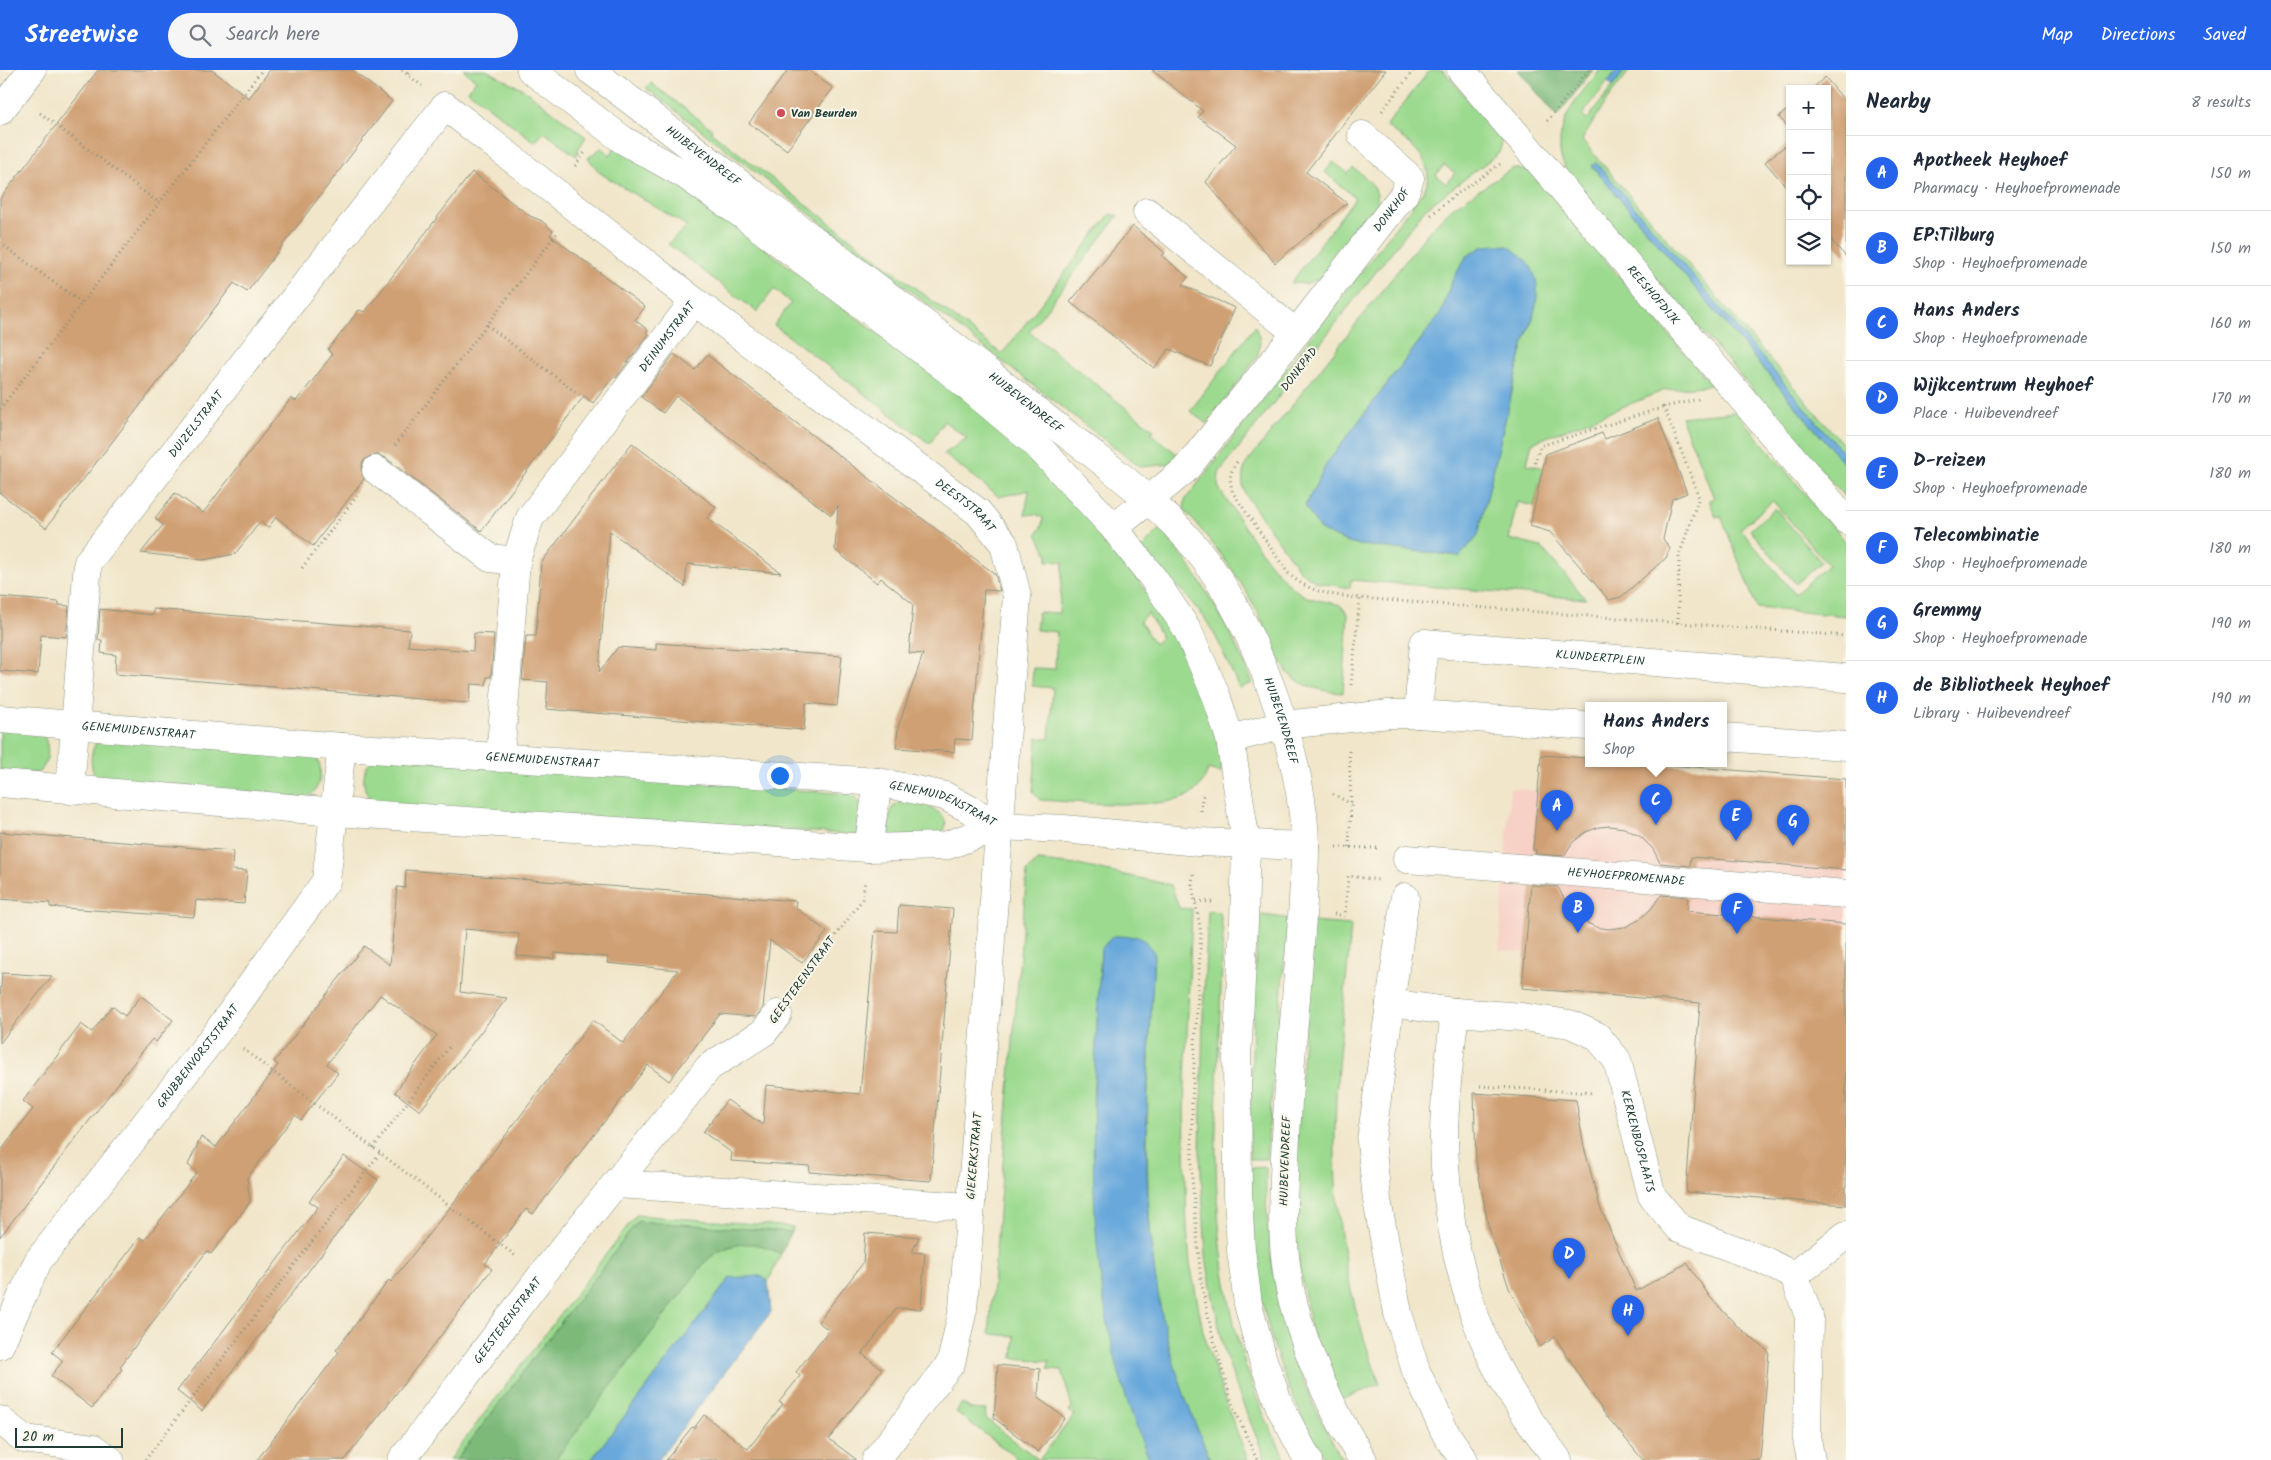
<!DOCTYPE html>
<meta charset="utf-8">
<style>
:root{--surface:#fff;--page:#f6f6f7;--text:#1f2937;--muted:#747a83;--line:#e0e1e3;--accent:#2563eb}
body{margin:0;font-family:Kalam,sans-serif;background:var(--page);color:var(--text)}
.controls{position:absolute;right:15px;top:15px;display:grid;overflow:hidden;border-radius:0px;box-shadow:0 1px 4px #0004}
.controls button{width:45px;height:45px;display:grid;place-items:center;padding:0;border:0;border-bottom:1px solid var(--line);background:var(--surface);color:var(--text);font:25px sans-serif}
.scale{position:absolute;left:15px;bottom:12px;width:108px;box-sizing:border-box;padding-left:5px;border:2px solid #1f3d34;border-top:0;font-size:14px;line-height:18px;white-space:nowrap;color:#1f3d34;-webkit-text-stroke:4px #fbf7ec;paint-order:stroke}
.you{position:absolute;left:779px;top:705px;width:18px;height:18px;margin:-12px;border:4px solid #fff;border-radius:50%;background:#1a73e8;box-shadow:0 0 0 8px #1a73e833}
.badge{display:grid;place-items:center;width:32px;height:32px;border-radius:50%;background:var(--accent);color:#fff;font-size:16px;font-weight:700}
.pin{position:absolute;translate:-50% -41px;filter:drop-shadow(0 1px 2px #0008)}
.pin::after{content:'';position:absolute;top:26px;width:18px;height:15px;background:inherit;clip-path:polygon(0 0,100% 0,50% 100%)}
.popup{position:absolute;left:1585px;top:632px;width:142px;height:65px;box-sizing:border-box;display:grid;place-content:center;border-radius:0px;background:var(--surface);filter:drop-shadow(0 1px 4px #0005);font-size:16px;white-space:nowrap;color:var(--muted)}
.popup b{font-size:19px;color:var(--text)}
.popup::after{content:'';position:absolute;left:50%;top:100%;margin-left:-10px;border:10px solid transparent;border-top-color:var(--surface)}
.list{margin:0;padding:0;list-style:none}
h2{display:flex;justify-content:space-between;align-items:center;height:65px;margin:0;padding:0 20px;font-size:21px}
h2 small{font-size:16px;font-weight:400;color:var(--muted)}
.list li{display:grid;grid-template-columns:32px 1fr auto;gap:15px;align-items:center;box-sizing:border-box;height:75px;padding:0 20px;border-top:1px solid var(--line)}
.list b{display:block;font-size:19px;white-space:nowrap}
.list p{margin:0;font-size:16px;white-space:nowrap;color:var(--muted)}
.list em{font-size:16px;font-style:normal;color:var(--muted)}
.icon{flex:none;width:28px;height:28px;fill:none;stroke:currentColor;stroke-width:2;stroke-linecap:round;stroke-linejoin:round}
.map{position:relative;flex:none;width:1846px;height:1390px;overflow:hidden}
header{display:flex;align-items:center;gap:30px;box-sizing:border-box;height:70px;padding:0 25px;background:var(--accent);color:#fff}
header strong{font-size:24px}
nav{display:flex;gap:28px;margin-inline-start:auto;font-size:18px}
.search{width:350px;height:45px;background:var(--page);display:flex;align-items:center;gap:12px;box-sizing:border-box;padding:0 18px;border-radius:28px;color:var(--muted);font-size:19px}
main{display:flex}
aside{flex:1;background:var(--surface)}
.map>svg:first-child{display:block}
.built{fill:#f7d1c6}
.green{fill:#9cda8f;stroke:#5e8c62;fill-rule:evenodd}
.forest{fill:#7dba7a;stroke:#4e7c57}
.water{fill:#67a8db;stroke:#437288}
.building{fill:#d0a074}
.lines{fill:none;stroke-linecap:round;stroke-linejoin:round}
.minor-casing{stroke:#88927f;stroke-width:29}
.path{stroke:#88927f;stroke-width:3;stroke-dasharray:1 4;stroke-linecap:butt}
.minor{stroke:#fff;stroke-width:28}
.poi-dot{fill:#d1495b;stroke:#fbf7ec;stroke-width:2}
.labels{text-anchor:middle;stroke-width:4;stroke-linejoin:round;paint-order:stroke}
.poi-label{font-size:12px;font-weight:bold;fill:#1f3d34;stroke:#fbf7ec;text-anchor:start}
.street-label{font-size:12px;fill:#1f3d34;stroke:#fbf7ec}
</style>
<header>
<strong>Streetwise</strong>
<div class="search"><svg class="icon" aria-label="search" viewBox="0 0 24 24"><circle cx="10" cy="10" r="6"/><path d="M15 15l6 6"/></svg>Search here</div>
<nav><a>Map</a><a>Directions</a><a>Saved</a></nav>
</header>
<main>
<div class="map">
<svg width="1846" height="1390" viewBox="0 0 1846 1390">
<rect width="100%" height="100%" fill="#fbf7ec"/>
<filter id="ink" filterUnits="userSpaceOnUse"><feTurbulence type="fractalNoise" baseFrequency=".02" numOctaves="2"/><feDisplacementMap in="SourceGraphic" scale="10" xChannelSelector="R" yChannelSelector="G"/><feConvolveMatrix kernelMatrix="1 2 1 2 8 2 1 2 1" color-interpolation-filters="sRGB"/></filter>
<filter id="wash" filterUnits="userSpaceOnUse"><feTurbulence type="fractalNoise" baseFrequency=".0096" numOctaves="4" result="noise"/><feDisplacementMap in="SourceGraphic" scale="20" xChannelSelector="R" yChannelSelector="G"/><feGaussianBlur stdDeviation="1.12" result="paint"/><feColorMatrix in="noise" values="0 0 0 0 0 0 0 0 0 0 0 0 0 0 0 0 0 1.4 0 .05"/><feComposite in="paint" operator="in"/></filter>
<g filter="url(#wash)">
<rect width="100%" height="100%" fill="#f1e6ca"/>
<polygon class="built" points="1510,718 1846,751 1846,915 1499,880"/>
<g class="green">
<polygon points="463,0 486,0 523,19 586,67 577,81 579,82 576,86 544,62 535,72 468,21 476,10"/>
<path d="M1430,0H1443L1501,68L1502,73L1499,83L1425,139L1219,403L1218,416L1221,422C1242,451 1273,508 1303,525C1315,531 1328,531 1340,535L1348,544L1343,623C1327,622 1302,617 1290,605C1277,591 1265,555 1255,537C1236,502 1211,470 1184,440L1185,430L1425,119C1437,88 1407,72 1386,56ZM1444,95L1455,103L1446,114L1436,105Z"/>
<path d="M1600,0H1617L1582,45L1587,50L1625,0H1630L1607,30L1582,70L1846,378V386L1596,93L1592,96L1846,396V426L1843,425L1566,103C1566,96 1560,89 1560,81C1558,47 1580,25 1600,0Z"/>
<polygon points="651,13 712,59 711,62 1002,284 1110,144 1118,146 1029,262 1154,360 1151,364 1181,387 1173,394 1140,397 646,18"/>
<path d="M616,76L683,117L993,350L1087,441L1154,532L1188,592L1212,652L1222,692L1221,703L1208,699C1205,710 1199,720 1188,726C1161,740 1073,732 1040,730L1033,722L1037,668L1049,669L1053,618L1032,616L1033,598L1055,599L1057,562L1036,560L1038,542L1059,543L1063,492L1047,491L1048,485L1037,464L1042,455L1043,448L1036,444L1025,445L1029,420L999,427L944,384L967,368L944,351L930,374L774,255L791,233L774,219L757,242L668,174L687,156L600,103L588,88L601,78L610,85ZM1148,543L1162,568L1154,574L1140,551Z"/>
<path d="M1333,92L1348,103L1353,98C1366,108 1380,116 1377,135L1320,208L1306,214L1291,213L1355,128L1325,102Z"/>
<path d="M1513,98L1529,101L1712,315L1665,320L1532,373L1527,394L1543,398L1534,436L1517,432L1509,469L1541,477L1586,529L1351,510L1350,518L1316,512L1300,501L1249,430C1241,418 1241,408 1246,394L1429,161L1452,138ZM1483,176L1534,245L1523,275L1478,465L1460,486L1352,474L1320,460L1305,436L1327,393L1441,243L1452,211L1466,187Z"/>
<polygon points="1255,256 1260,270 1258,286 1207,354 1190,341"/>
<path d="M1736,342L1846,472V546L1757,538L1721,446L1716,447L1709,430L1714,428L1681,347ZM1773,431L1828,495L1795,524L1740,459Z"/>
<polygon points="1775,438 1821,492 1796,514 1750,460"/>
<path d="M1160,458C1200,505 1229,556 1253,613L1239,618L1216,567L1204,547L1182,521L1169,511L1141,479Z"/>
<path d="M0,657L42,664C51,674 49,695 38,703H0Z"/>
<path d="M100,668L316,687C325,700 320,721 306,728L97,708C88,698 90,677 100,668Z"/>
<path d="M383,687L848,724L857,728L862,737L858,765L374,733C362,725 360,701 371,691C374,689 379,688 383,687Z"/>
<path d="M902,730C915,733 957,741 943,762L890,768L888,758L891,739Z"/>
<path d="M1038,791L1078,795L1171,815L1179,838L1192,839L1184,1039L1187,1158L1190,1193L1203,1261L1224,1328L1248,1390H1211C1187,1338 1167,1284 1158,1227C1140,1113 1149,997 1154,882L1138,868L1114,866L1101,879L1093,1031L1096,1146L1122,1312L1150,1390H1039L1074,1345L1069,1341L1072,1337L1062,1300L1048,1299L1049,1291L1013,1288L1015,1266L989,1264L1027,801Z"/>
<path d="M1208,841L1220,842L1223,862C1218,1049 1192,1217 1286,1390H1266L1240,1327L1224,1280L1212,1223L1206,1187L1200,1084L1203,945Z"/>
<polygon points="1262,845 1286,848 1288,851 1266,1089 1249,1089 1254,915 1259,848"/>
<path d="M1312,852L1351,855C1346,923 1336,991 1335,1059C1333,1147 1348,1232 1380,1314L1338,1331L1311,1261L1291,1149Z"/>
<path d="M1266,1097C1264,1201 1289,1302 1343,1390H1325C1290,1330 1266,1266 1256,1197C1251,1165 1251,1131 1249,1098Z"/>
<polygon points="636,1145 793,1157 791,1162 638,1151 456,1390 449,1390"/>
<path d="M752,1173L762,1175L781,1184L768,1212L760,1206L730,1208L591,1390H555L705,1192C719,1179 733,1174 752,1173Z"/>
<polygon points="962,1333 971,1339 986,1340 985,1348 1039,1390 1019,1390 956,1342"/>
</g>
<g class="forest">
<polygon points="1518,0 1593,0 1557,46"/>
<path d="M638,1151L791,1162L781,1184C755,1169 728,1170 705,1192L555,1390H456Z"/>
</g>
<g class="water">
<polygon points="1617,0 1625,0 1613,16 1608,12"/>
<polygon points="1596,92 1846,386 1846,396 1592,96"/>
<path d="M1483,176C1490,176 1500,174 1507,176C1511,177 1516,182 1520,185C1550,209 1534,245 1523,275L1478,465L1460,486L1352,474L1320,460L1305,436L1327,393L1441,243L1452,211L1466,187Z"/>
<path d="M1113,866L1141,867L1154,882C1149,997 1138,1115 1159,1229C1168,1284 1187,1338 1211,1390H1150C1077,1229 1092,1051 1101,879Z"/>
<polygon points="761,1206 768,1212 771,1242 658,1390 591,1390 730,1208"/>
</g>
<g id="blocks">
<g class="building">
<polygon points="98,0 212,0 249,28 270,0 352,0 392,31 247,222 234,213 46,458 0,423 0,129"/>
<polygon points="788,0 808,0 833,18 787,80 749,53"/>
<polygon points="1152,0 1386,0 1306,102 1347,133 1275,193 1206,112 1236,75 1198,47 1203,41"/>
<polygon points="1825,7 1846,32 1846,187 1827,165 1827,19 1812,19"/>
<polygon points="1790,37 1790,59 1779,47"/>
<polygon points="1790,72 1790,121 1765,92"/>
<polygon points="472,102 530,146 542,151 553,161 550,165 645,237 635,250 648,260 646,262 649,264 616,308 614,306 593,333 584,326 481,461 386,388 378,385 370,386 363,391 361,398 364,409 313,476 276,447 268,458 260,452 235,484 203,490 141,483 163,455 155,448 175,423 203,443 291,328 296,331 313,310 332,285 328,279 335,271 359,240 365,242"/>
<polygon points="1133,156 1165,183 1162,186 1188,207 1182,215 1235,238 1210,296 1169,279 1154,298 1070,232"/>
<polygon points="674,284 695,300 707,285 995,504 1000,521 984,520 972,670 955,669 954,682 896,678 898,658 923,584 909,583 913,534 881,508 877,513 835,480 838,436 831,445 676,326 663,343 641,327"/>
<polygon points="1658,348 1687,423 1672,429 1663,469 1670,478 1666,488 1621,527 1609,530 1550,462 1530,456 1546,384 1602,363 1605,369"/>
<polygon points="632,373 716,437 707,448 781,503 687,494 685,517 610,461 599,602 618,577 656,580 656,573 842,586 837,636 806,633 804,660 546,639 548,612 522,610 526,566 536,566 541,493"/>
<polygon points="0,527 59,532 59,535 69,536 66,567 41,565 38,604 0,601"/>
<polygon points="100,539 153,545 153,539 410,560 408,576 473,581 474,563 494,564 491,607 487,607 486,615 471,614 469,633 115,604 116,585 101,583 102,570 98,570"/>
<polygon points="1541,685 1588,688 1588,694 1655,694 1846,709 1846,800 1691,787 1690,796 1660,793 1653,779 1641,767 1624,758 1610,756 1599,757 1586,762 1572,773 1564,786 1535,784 1536,780 1533,780"/>
<polygon points="0,762 233,781 232,800 247,801 244,834 196,830 194,847 50,837 50,833 0,829"/>
<polygon points="406,800 796,831 795,837 827,862 802,893 770,870 763,938 756,947 720,944 669,1011 648,995 533,1144 526,1139 485,1194 492,1199 345,1390 257,1390 339,1282 336,1280 389,1210 391,1212 477,1103 593,950 623,973 678,900 607,893 608,887 554,883 554,889 517,886 519,864 465,859 460,922 507,928 420,1041 395,1022 437,965 380,925 327,994 338,1003 301,1050 295,1045 247,1108 250,1132 211,1184 207,1181 154,1250 120,1297 122,1299 92,1338 51,1306 63,1291 52,1282 140,1167 145,1170 197,1102 188,1095 201,1067 216,1077 278,995 274,992 364,876 390,895 397,817 405,818"/>
<polygon points="1531,815 1558,817 1570,840 1581,850 1596,857 1608,859 1625,857 1639,850 1651,839 1661,825 1688,827 1687,841 1846,854 1846,1135 1686,1122 1700,933 1522,918"/>
<polygon points="899,835 953,839 931,1111 809,1102 810,1096 731,1091 732,1083 703,1062 727,1030 763,1055 766,1015 860,1024 875,861 897,862"/>
<polygon points="2,903 52,906 0,973 0,928"/>
<polygon points="141,926 173,950 156,972 152,969 0,1167 0,1082 33,1039 23,1031 81,954 92,962 112,936 125,946"/>
<polygon points="1474,1023 1576,1030 1584,1077 1600,1137 1636,1221 1687,1193 1710,1227 1737,1256 1769,1282 1760,1390 1643,1390 1604,1343 1555,1267 1540,1277 1509,1218 1488,1155 1476,1090"/>
<polygon points="344,1086 378,1110 202,1341 177,1321 318,1137 309,1131"/>
<polygon points="865,1163 919,1167 912,1182 925,1183 921,1239 897,1238 862,1284 882,1299 829,1369 857,1390 666,1390 692,1357 694,1358 704,1345 748,1379 783,1334 779,1332 800,1306 796,1302 829,1260 818,1252 863,1193"/>
<polygon points="998,1295 1040,1299 1038,1328 1065,1348 1038,1382 994,1348"/>
</g>
</g>
</g>
<g filter="url(#ink)">
<use href="#blocks" fill-opacity="0" stroke="#88927f" stroke-width="1"/>
<g class="lines">
<defs>
<g id="minor">
<polyline points="531,0 623,70 685,105 744,146 948,300 1036,374 1114,458 1153,508 1187,559 1216,625 1230,669 1246,773 1244,853 1237,989 1238,1125 1241,1180 1248,1234 1262,1287 1280,1337 1308,1390"/>
<path id="s1" d="M590,0C646,41 700,84 756,126C834,185 913,244 990,304C1024,331 1058,358 1093,384C1129,413 1165,441 1195,477C1253,546 1307,692 1305,782C1303,878 1290,973 1286,1068C1283,1122 1279,1179 1293,1232C1307,1286 1333,1343 1363,1390"/>
<path id="s2" d="M1461,0L1846,450"/>
<polyline points="0,41 32,0"/>
<polyline points="1147,142 1296,263"/>
<polyline points="376,400 490,488 516,491"/>
<path id="s3" d="M1114,458L1185,400L1296,263L1404,124L1410,108L1362,65"/>
<path id="s4" d="M1418,644L1424,573L1846,608"/>
<path id="s5" d="M0,649L342,677L878,712L945,726L1000,756"/>
<polyline points="1724,667 1846,676"/>
<polyline points="1230,669 1284,655 1389,644 1418,644 1588,656"/>
<path id="s6" d="M500,688L516,491L530,448L694,231"/>
<polyline points="0,713 336,742 868,778 945,776 1000,756 1064,759 1198,772 1305,776"/>
<path id="s7" d="M70,720L88,492L445,36L694,231L978,442L1004,474L1017,526L963,1239L951,1293L876,1390"/>
<polyline points="868,778 878,712"/>
<path id="s8" d="M1407,789L1846,824"/>
<polyline points="1405,827 1371,1071 1377,1130 1398,1243 1416,1301 1446,1364 1464,1390"/>
<path id="s9" d="M1390,933L1455,942L1522,947L1570,954L1597,966L1617,990L1652,1126L1679,1158L1763,1190L1794,1206L1809,1246L1807,1369L1811,1390"/>
<path d="M1455,942C1450,985 1444,1027 1444,1070C1445,1143 1461,1222 1492,1288C1510,1325 1534,1357 1558,1390"/>
<polyline points="616,1114 970,1137"/>
<polyline points="1794,1206 1846,1165"/>
<path id="s10" d="M0,1275L38,1191L218,961L326,811L342,677"/>
<polyline points="0,1350 24,1369 93,1378 110,1390"/>
<path id="s11" d="M402,1390L542,1205L709,997L764,962L778,944"/>
</g>
</defs>
<use href="#minor" class="minor-casing"/>
<g class="path">
<polyline points="402,0 422,16"/>
<polyline points="408,4 411,0"/>
<polyline points="1382,41 1414,0"/>
<polyline points="40,43 159,133"/>
<polyline points="1547,51 1589,0"/>
<polyline points="575,96 586,81"/>
<polyline points="1431,145 1451,128 1500,94"/>
<polyline points="0,173 82,233"/>
<polyline points="487,255 582,327"/>
<polyline points="0,339 262,0"/>
<polyline points="395,375 557,163"/>
<path d="M1237,392C1229,403 1229,410 1233,423L1288,503C1309,523 1332,525 1360,528L1846,566"/>
<polyline points="1535,393 1540,376 1664,337"/>
<polyline points="302,498 357,426"/>
<polyline points="1678,553 1679,486 1699,427 1664,337 1699,329"/>
<polyline points="1351,615 1360,528"/>
<polyline points="1349,681 1351,734 1349,777"/>
<polyline points="1333,724 1351,734"/>
<polyline points="1201,741 1202,727 1205,723"/>
<polyline points="1336,777 1377,778"/>
<polyline points="1193,804 1192,814 1201,863 1192,1033 1192,1107 1201,1211 1212,1264 1232,1333 1257,1390"/>
<polyline points="1196,831 1213,832"/>
<polyline points="1334,844 1345,846 1348,806 1379,810"/>
<polyline points="797,918 862,830 865,811"/>
<polyline points="243,979 517,1187"/>
<polyline points="1480,1016 1593,1023"/>
<polyline points="373,1078 450,976"/>
<polyline points="145,1390 380,1083"/>
</g>
<use href="#minor" class="minor"/>
</g>
</g>
<circle class="poi-dot" cx="781" cy="43" r="5"/>
<g class="labels">
<g class="poi-label">
<text x="791" y="47">Van Beurden</text>
</g>
<g class="street-label">
<text dy="4" stroke="none"><textPath href="#s1" startOffset="142">HUIBEVENDREEF</textPath></text>
<text dy="4" stroke="none"><textPath href="#s3" startOffset="424">DONKHOF</textPath></text>
<text dy="4" stroke="none"><textPath href="#s2" startOffset="296">REESHOFDIJK</textPath></text>
<text dy="4" stroke="none"><textPath href="#s6" startOffset="470">DEINUMSTRAAT</textPath></text>
<text transform="translate(1299 299) rotate(-52)" y="4">DONKPAD</text>
<text dy="4" stroke="none"><textPath href="#s1" startOffset="548">HUIBEVENDREEF</textPath></text>
<text dy="4" stroke="none"><textPath href="#s7" startOffset="404">DUIZELSTRAAT</textPath></text>
<text dy="4" stroke="none"><textPath href="#s7" startOffset="1464">DEESTSTRAAT</textPath></text>
<text dy="4" stroke="none"><textPath href="#s4" startOffset="248">KLUNDERTPLEIN</textPath></text>
<text dy="4" stroke="none"><textPath href="#s1" startOffset="966">HUIBEVENDREEF</textPath></text>
<text dy="4" stroke="none"><textPath href="#s5" startOffset="139">GENEMUIDENSTRAAT</textPath></text>
<text dy="4" stroke="none"><textPath href="#s5" startOffset="544">GENEMUIDENSTRAAT</textPath></text>
<text dy="4" stroke="none"><textPath href="#s5" startOffset="949">GENEMUIDENSTRAAT</textPath></text>
<text dy="4" stroke="none"><textPath href="#s8" startOffset="220">HEYHOEFPROMENADE</textPath></text>
<text transform="translate(802 910) rotate(-54)" y="4">GEESTERENSTRAAT</text>
<text dy="4" stroke="none"><textPath href="#s10" startOffset="352">GRUBBENVORSTSTRAAT</textPath></text>
<text dy="4" stroke="none"><textPath href="#s9" startOffset="326">KERKENBOSPLAATS</textPath></text>
<text transform="translate(974 1086) rotate(-85)" y="4">GIEKERKSTRAAT</text>
<text transform="translate(1285 1091) rotate(-88)" y="4">HUIBEVENDREEF</text>
<text dy="4" stroke="none"><textPath href="#s11" startOffset="175">GEESTERENSTRAAT</textPath></text>
</g>
</g>
</svg>
<div class="controls">
<button>+</button>
<button>−</button>
<button><svg class="icon" aria-label="locate" viewBox="0 0 24 24"><circle cx="12" cy="12" r="6"/><path d="M12 2v4M12 18v4M2 12h4M18 12h4"/></svg></button>
<button><svg class="icon" aria-label="layers" viewBox="0 0 24 24"><path d="M12 4l9 5-9 5-9-5zM3 14l9 5 9-5"/></svg></button>
</div>
<div class="scale">20 m</div>
<div class="you"></div>
<div class="pin badge" style="left:1557px;top:761px">A</div>
<div class="pin badge" style="left:1578px;top:863px">B</div>
<div class="pin badge" style="left:1656px;top:755px">C</div>
<div class="popup"><b>Hans Anders</b>Shop</div>
<div class="pin badge" style="left:1569px;top:1209px">D</div>
<div class="pin badge" style="left:1736px;top:771px">E</div>
<div class="pin badge" style="left:1737px;top:864px">F</div>
<div class="pin badge" style="left:1793px;top:776px">G</div>
<div class="pin badge" style="left:1628px;top:1266px">H</div>
</div>
<aside>
<h2>Nearby<small>8 results</small></h2>
<ul class="list">
<li><span class="badge">A</span><div><b>Apotheek Heyhoef</b><p>Pharmacy · Heyhoefpromenade</p></div><em>150 m</em></li>
<li><span class="badge">B</span><div><b>EP:Tilburg</b><p>Shop · Heyhoefpromenade</p></div><em>150 m</em></li>
<li><span class="badge">C</span><div><b>Hans Anders</b><p>Shop · Heyhoefpromenade</p></div><em>160 m</em></li>
<li><span class="badge">D</span><div><b>Wijkcentrum Heyhoef</b><p>Place · Huibevendreef</p></div><em>170 m</em></li>
<li><span class="badge">E</span><div><b>D-reizen</b><p>Shop · Heyhoefpromenade</p></div><em>180 m</em></li>
<li><span class="badge">F</span><div><b>Telecombinatie</b><p>Shop · Heyhoefpromenade</p></div><em>180 m</em></li>
<li><span class="badge">G</span><div><b>Gremmy</b><p>Shop · Heyhoefpromenade</p></div><em>190 m</em></li>
<li><span class="badge">H</span><div><b>de Bibliotheek Heyhoef</b><p>Library · Huibevendreef</p></div><em>190 m</em></li>
</ul>
</aside>
</main>
